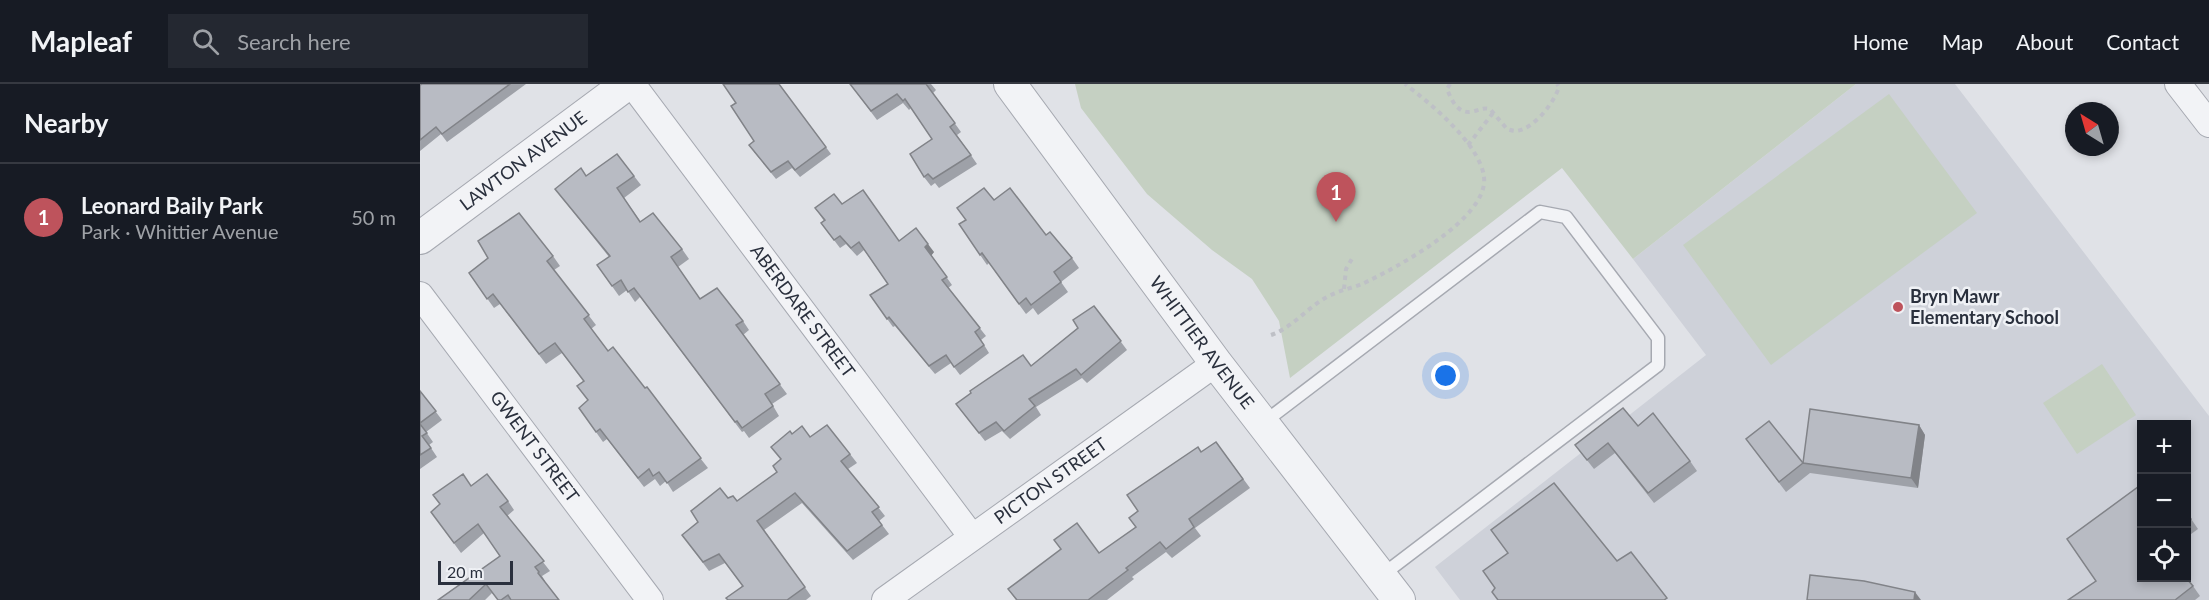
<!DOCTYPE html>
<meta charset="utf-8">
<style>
:root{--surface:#171b24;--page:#242831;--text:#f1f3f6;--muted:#9ea1a6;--line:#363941;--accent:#be535c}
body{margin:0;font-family:Lato,sans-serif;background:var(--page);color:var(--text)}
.controls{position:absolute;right:18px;bottom:18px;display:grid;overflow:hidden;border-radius:0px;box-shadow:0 3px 9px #0003}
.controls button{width:54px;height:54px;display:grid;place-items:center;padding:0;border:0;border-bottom:2px solid var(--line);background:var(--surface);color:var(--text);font:30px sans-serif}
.compass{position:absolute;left:1645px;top:18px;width:54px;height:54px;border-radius:50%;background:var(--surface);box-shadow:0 3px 9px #0003;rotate:323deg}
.scale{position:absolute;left:18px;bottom:15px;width:75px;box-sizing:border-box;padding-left:6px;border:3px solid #2a303d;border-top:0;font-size:16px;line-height:21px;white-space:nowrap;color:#2a303d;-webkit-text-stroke:4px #eff1f5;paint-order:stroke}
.you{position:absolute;left:1026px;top:292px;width:21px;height:21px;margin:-15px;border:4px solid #fff;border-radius:50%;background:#1a73e8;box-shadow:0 0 0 9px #1a73e833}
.badge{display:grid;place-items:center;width:39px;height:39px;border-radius:50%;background:var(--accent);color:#fff;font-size:20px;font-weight:700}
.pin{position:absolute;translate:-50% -50px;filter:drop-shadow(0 2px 3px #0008)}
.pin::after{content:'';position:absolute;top:32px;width:21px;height:18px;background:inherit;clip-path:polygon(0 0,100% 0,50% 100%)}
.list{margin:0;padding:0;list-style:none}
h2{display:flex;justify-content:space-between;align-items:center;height:78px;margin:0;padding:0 24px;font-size:26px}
h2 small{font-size:20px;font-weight:400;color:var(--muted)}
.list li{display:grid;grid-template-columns:39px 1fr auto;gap:18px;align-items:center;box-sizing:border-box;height:108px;padding:0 24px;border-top:2px solid var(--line)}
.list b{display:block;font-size:22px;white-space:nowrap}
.list p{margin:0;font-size:20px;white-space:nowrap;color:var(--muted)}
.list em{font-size:20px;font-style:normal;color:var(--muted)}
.icon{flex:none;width:33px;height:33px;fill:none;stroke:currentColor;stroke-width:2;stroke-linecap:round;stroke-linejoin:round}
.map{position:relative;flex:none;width:1789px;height:516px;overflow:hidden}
header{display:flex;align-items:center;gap:36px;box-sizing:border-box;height:84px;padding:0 30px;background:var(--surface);border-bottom:2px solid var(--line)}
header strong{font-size:28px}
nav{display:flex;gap:33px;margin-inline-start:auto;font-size:21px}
.search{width:420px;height:54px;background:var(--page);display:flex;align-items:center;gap:15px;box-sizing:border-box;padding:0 21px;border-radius:0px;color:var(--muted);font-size:22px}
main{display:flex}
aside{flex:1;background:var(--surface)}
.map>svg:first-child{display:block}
.built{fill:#ced1d9;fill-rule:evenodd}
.green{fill:#c5d0c2}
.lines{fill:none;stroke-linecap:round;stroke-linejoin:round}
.service-casing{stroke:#a6a9b1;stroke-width:15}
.minor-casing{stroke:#a6a9b1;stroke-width:28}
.tertiary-casing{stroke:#a6a9b1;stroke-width:34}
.path{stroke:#bec0c6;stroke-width:4;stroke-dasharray:4.5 4.5;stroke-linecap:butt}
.service{stroke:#f2f3f6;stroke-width:12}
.minor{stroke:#f2f3f6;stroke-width:26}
.tertiary{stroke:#f2f3f6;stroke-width:32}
.wall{fill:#9ea1a8}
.shaded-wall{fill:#818388}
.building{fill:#b8bbc3;stroke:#818388;stroke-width:1.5}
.poi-dot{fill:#be535c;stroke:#eff1f5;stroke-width:2}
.labels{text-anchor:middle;stroke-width:5;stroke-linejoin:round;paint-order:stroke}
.street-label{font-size:18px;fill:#2a303d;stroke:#eff1f5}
.poi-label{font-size:18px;font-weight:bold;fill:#2a303d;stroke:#eff1f5;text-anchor:start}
</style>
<header>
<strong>Mapleaf</strong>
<div class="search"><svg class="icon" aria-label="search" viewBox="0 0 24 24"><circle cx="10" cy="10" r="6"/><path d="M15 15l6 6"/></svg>Search here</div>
<nav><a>Home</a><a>Map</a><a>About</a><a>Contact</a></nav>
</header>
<main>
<aside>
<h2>Nearby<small></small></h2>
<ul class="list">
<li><span class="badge">1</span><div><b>Leonard Baily Park</b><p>Park · Whittier Avenue</p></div><em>50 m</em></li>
</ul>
</aside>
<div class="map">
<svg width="1789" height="516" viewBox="0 0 1789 516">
<rect width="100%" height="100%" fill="#e0e2e7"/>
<path class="built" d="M1436,0H1535L1789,332V516H1040L1015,483L1286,271L1213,175ZM1722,340H1766V494H1722Z"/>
<g class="green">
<polygon points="655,0 1436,0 1213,175 1142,84 870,294 859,237 832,195 792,166 727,110 661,24"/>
<polygon points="1469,10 1557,129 1351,281 1263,161"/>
<polygon points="1682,280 1716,331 1657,370 1623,319"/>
</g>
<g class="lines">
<defs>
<polyline id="service" points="843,339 1120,128 1146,133 1238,254 1238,281 961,492"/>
<g id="minor">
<path id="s1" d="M212,0L552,453"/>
<polyline points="1758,0 1789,40"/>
<path id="s2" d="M0,211L230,516"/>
<path id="s3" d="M465,516L796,279"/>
</g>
<g id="tertiary">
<path id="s4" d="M590,0L796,279L979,516"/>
<path id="s5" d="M0,154L207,0"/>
</g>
</defs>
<use href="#service" class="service-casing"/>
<use href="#minor" class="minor-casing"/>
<use href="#tertiary" class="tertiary-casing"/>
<g class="path">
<path d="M1030,0L1027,5C1031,15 1037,29 1050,28C1058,27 1062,23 1070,25L1087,45C1090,46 1093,47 1096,47C1114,45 1134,19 1139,3L1137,0"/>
<polyline points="1048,61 1073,29"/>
<polyline points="924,205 926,185 933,173"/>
<path d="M851,251C874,243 889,221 911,211C921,206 932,204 942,200C974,185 1069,135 1064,93C1060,60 1010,19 985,0"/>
</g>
<use href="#service" class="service"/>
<use href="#minor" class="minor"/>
<use href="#tertiary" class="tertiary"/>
</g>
<g class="wall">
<polygon points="2,0 106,0 27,58 21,50 0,67 0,1"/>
<polygon points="359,0 411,70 380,93 372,84 356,95 334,68 334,57"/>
<polygon points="430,0 511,0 516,6 513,9 541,48 537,51 557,80 519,104 515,99 511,102 504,93 512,55 491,24 489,26 483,19 457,36"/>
<polygon points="166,92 214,92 221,101 204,114 221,138 262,165 269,175 258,183 280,215 323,237 329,246 323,251 367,310 352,320 359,332 329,354 324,347 322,348 220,213 215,218 207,206 199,212 177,181 189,173 135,105"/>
<polygon points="574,116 652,174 659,184 641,198 648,208 618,231 613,224 606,230 569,179 567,181 539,140"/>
<polygon points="422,120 479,157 514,168 511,171 532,201 528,204 566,252 561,256 569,269 540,291 531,279 515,290 475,242 473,243 450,211 468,200 444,166 437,172 426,160 420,164 401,139 404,137 395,124"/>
<polygon points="133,172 140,182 134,186 176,241 171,245 188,267 225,304 288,384 253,408 246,397 240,402 235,395 224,403 187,355 183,358 159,324 168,317 163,297 142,269 126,280 80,220 74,224 49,189"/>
<polygon points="674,222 707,266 667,299 662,294 616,323 621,331 590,355 582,347 565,357 536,320 611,282 658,244"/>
<polygon points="0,307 22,336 6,348 13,358 9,361 17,373 0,385"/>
<polygon points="1499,341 1505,351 1498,404 1390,389 1366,408 1326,355 1383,379"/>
<polygon points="1218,342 1270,377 1277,387 1234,419 1195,369 1174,385 1155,361"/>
<polygon points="372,350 390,353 430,370 437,379 428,385 465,432 459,437 469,450 433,476 382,419 344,446 391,512 386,516 308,516 322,502 305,479 289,487 262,451 308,414 317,417 357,388 360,376"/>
<polygon points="796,358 830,404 775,444 781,452 752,474 746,468 712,493 714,495 687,516 596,516 588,505 679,469 716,444 709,434 718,427 781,368"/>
<polygon points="51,402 88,417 94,426 87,432 130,487 122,492 125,497 124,497 139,516 78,516 72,509 65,516 18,516 80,472 64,449 41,469 11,428"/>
<polygon points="1767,429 1778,445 1767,453"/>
<polygon points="1722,494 1773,502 1780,512 1775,516 1648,516"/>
</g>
<g class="shaded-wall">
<polygon points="508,160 514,168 511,172 505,163"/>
<polygon points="1499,341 1505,351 1498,404 1491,394"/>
<polygon points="1495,508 1501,516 1494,516"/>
</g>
<g class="building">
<polygon points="2,0 90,0 22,50 16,43 0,56 0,1"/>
<polygon points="303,0 359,0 406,63 375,86 368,77 351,88 329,61 334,57 311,22 316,19"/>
<polygon points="430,0 506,0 535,39 530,43 551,71 513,95 508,90 504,93 490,70 512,55 485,15 483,17 477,10 451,27"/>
<polygon points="197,70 214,92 197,104 220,138 233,129 262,165 251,173 280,215 297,204 323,237 316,241 360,300 345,310 353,322 322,344 317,337 315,338 214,204 208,208 201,196 192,202 177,181 190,172 135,105 161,84 166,92"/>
<polygon points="564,104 574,116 590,104 626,151 630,148 652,174 634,188 641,198 611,221 606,214 599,220 562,169 560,171 539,140 546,136 537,124"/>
<polygon points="443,106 479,157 496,144 508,160 505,163 527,193 522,196 560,244 555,248 564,261 534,283 526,271 509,282 469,233 467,235 450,211 468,200 439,158 431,164 420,152 414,156 401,139 405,136 395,124 414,110 422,120"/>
<polygon points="99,129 133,172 127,177 169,231 164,235 188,267 193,263 225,304 227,303 281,374 247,399 239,388 233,392 229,385 218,394 180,345 176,348 159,324 168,316 157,302 164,297 135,259 119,270 73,210 67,215 49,189 68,174 58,157"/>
<polygon points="674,222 701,257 661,291 656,285 609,315 615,322 584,347 576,338 559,349 536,320 551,309 550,307 603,271 611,282 658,244 653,236"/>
<polygon points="0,307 16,327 0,339"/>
<polygon points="1203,324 1218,342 1233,329 1270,377 1228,409 1188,359 1167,376 1155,361"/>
<polygon points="1390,325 1499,341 1491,394 1383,379"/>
<polygon points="1349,337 1383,379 1359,398 1326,355"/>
<polygon points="0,340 7,349 2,352 11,364 0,371"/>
<polygon points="407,341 430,370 421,377 459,423 452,428 462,441 427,467 375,409 337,437 385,503 367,516 308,516 306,514 323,502 299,470 283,478 262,451 278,438 271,427 300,404 308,414 313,412 317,417 357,388 353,382 361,375 351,363 370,347 372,350 382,342 390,353"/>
<polygon points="796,358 823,395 769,435 774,443 746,465 740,458 706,484 708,486 668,516 597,516 588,505 641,465 634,456 657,439 679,469 716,443 709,434 718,427 707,411 778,363 781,368"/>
<polygon points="43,390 51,402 67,390 88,417 80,423 124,477 115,483 119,488 118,489 139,516 91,516 88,511 81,516 78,516 66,500 49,516 18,516 80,472 58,440 34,459 11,428 20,420 13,411"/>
<polygon points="1134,399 1197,477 1211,468 1247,514 1244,516 1078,516 1072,508 1075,504 1063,487 1088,469 1071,446"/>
<polygon points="1722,400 1722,494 1766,494 1773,502 1755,516 1648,516 1676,497 1647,455"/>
<polygon points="1767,429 1771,435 1767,438"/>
<polygon points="1390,491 1444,497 1495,508 1494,516 1387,516"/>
</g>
<circle class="poi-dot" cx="1478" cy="223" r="6"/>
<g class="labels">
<g class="street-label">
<text dy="6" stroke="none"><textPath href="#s5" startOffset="129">LAWTON AVENUE</textPath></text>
<text dy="6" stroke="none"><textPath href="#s1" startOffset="284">ABERDARE STREET</textPath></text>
<text dy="6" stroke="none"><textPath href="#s4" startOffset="322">WHITTIER AVENUE</textPath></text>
<text dy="6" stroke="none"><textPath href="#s2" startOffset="190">GWENT STREET</textPath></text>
<text dy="6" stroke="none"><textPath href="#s3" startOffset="204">PICTON STREET</textPath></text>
</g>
<g class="poi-label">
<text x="1490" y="219">Bryn Mawr<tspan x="1490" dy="21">Elementary School</tspan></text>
</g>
</g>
</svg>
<div class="controls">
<button>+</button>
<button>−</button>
<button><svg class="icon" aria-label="locate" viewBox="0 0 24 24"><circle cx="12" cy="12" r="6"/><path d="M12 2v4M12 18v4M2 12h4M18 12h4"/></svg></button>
</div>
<svg class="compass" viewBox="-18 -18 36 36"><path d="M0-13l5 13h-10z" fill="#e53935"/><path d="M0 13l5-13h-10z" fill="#9ea1a6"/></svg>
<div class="scale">20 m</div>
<div class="you"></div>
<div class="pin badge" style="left:916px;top:138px">1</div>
</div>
</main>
